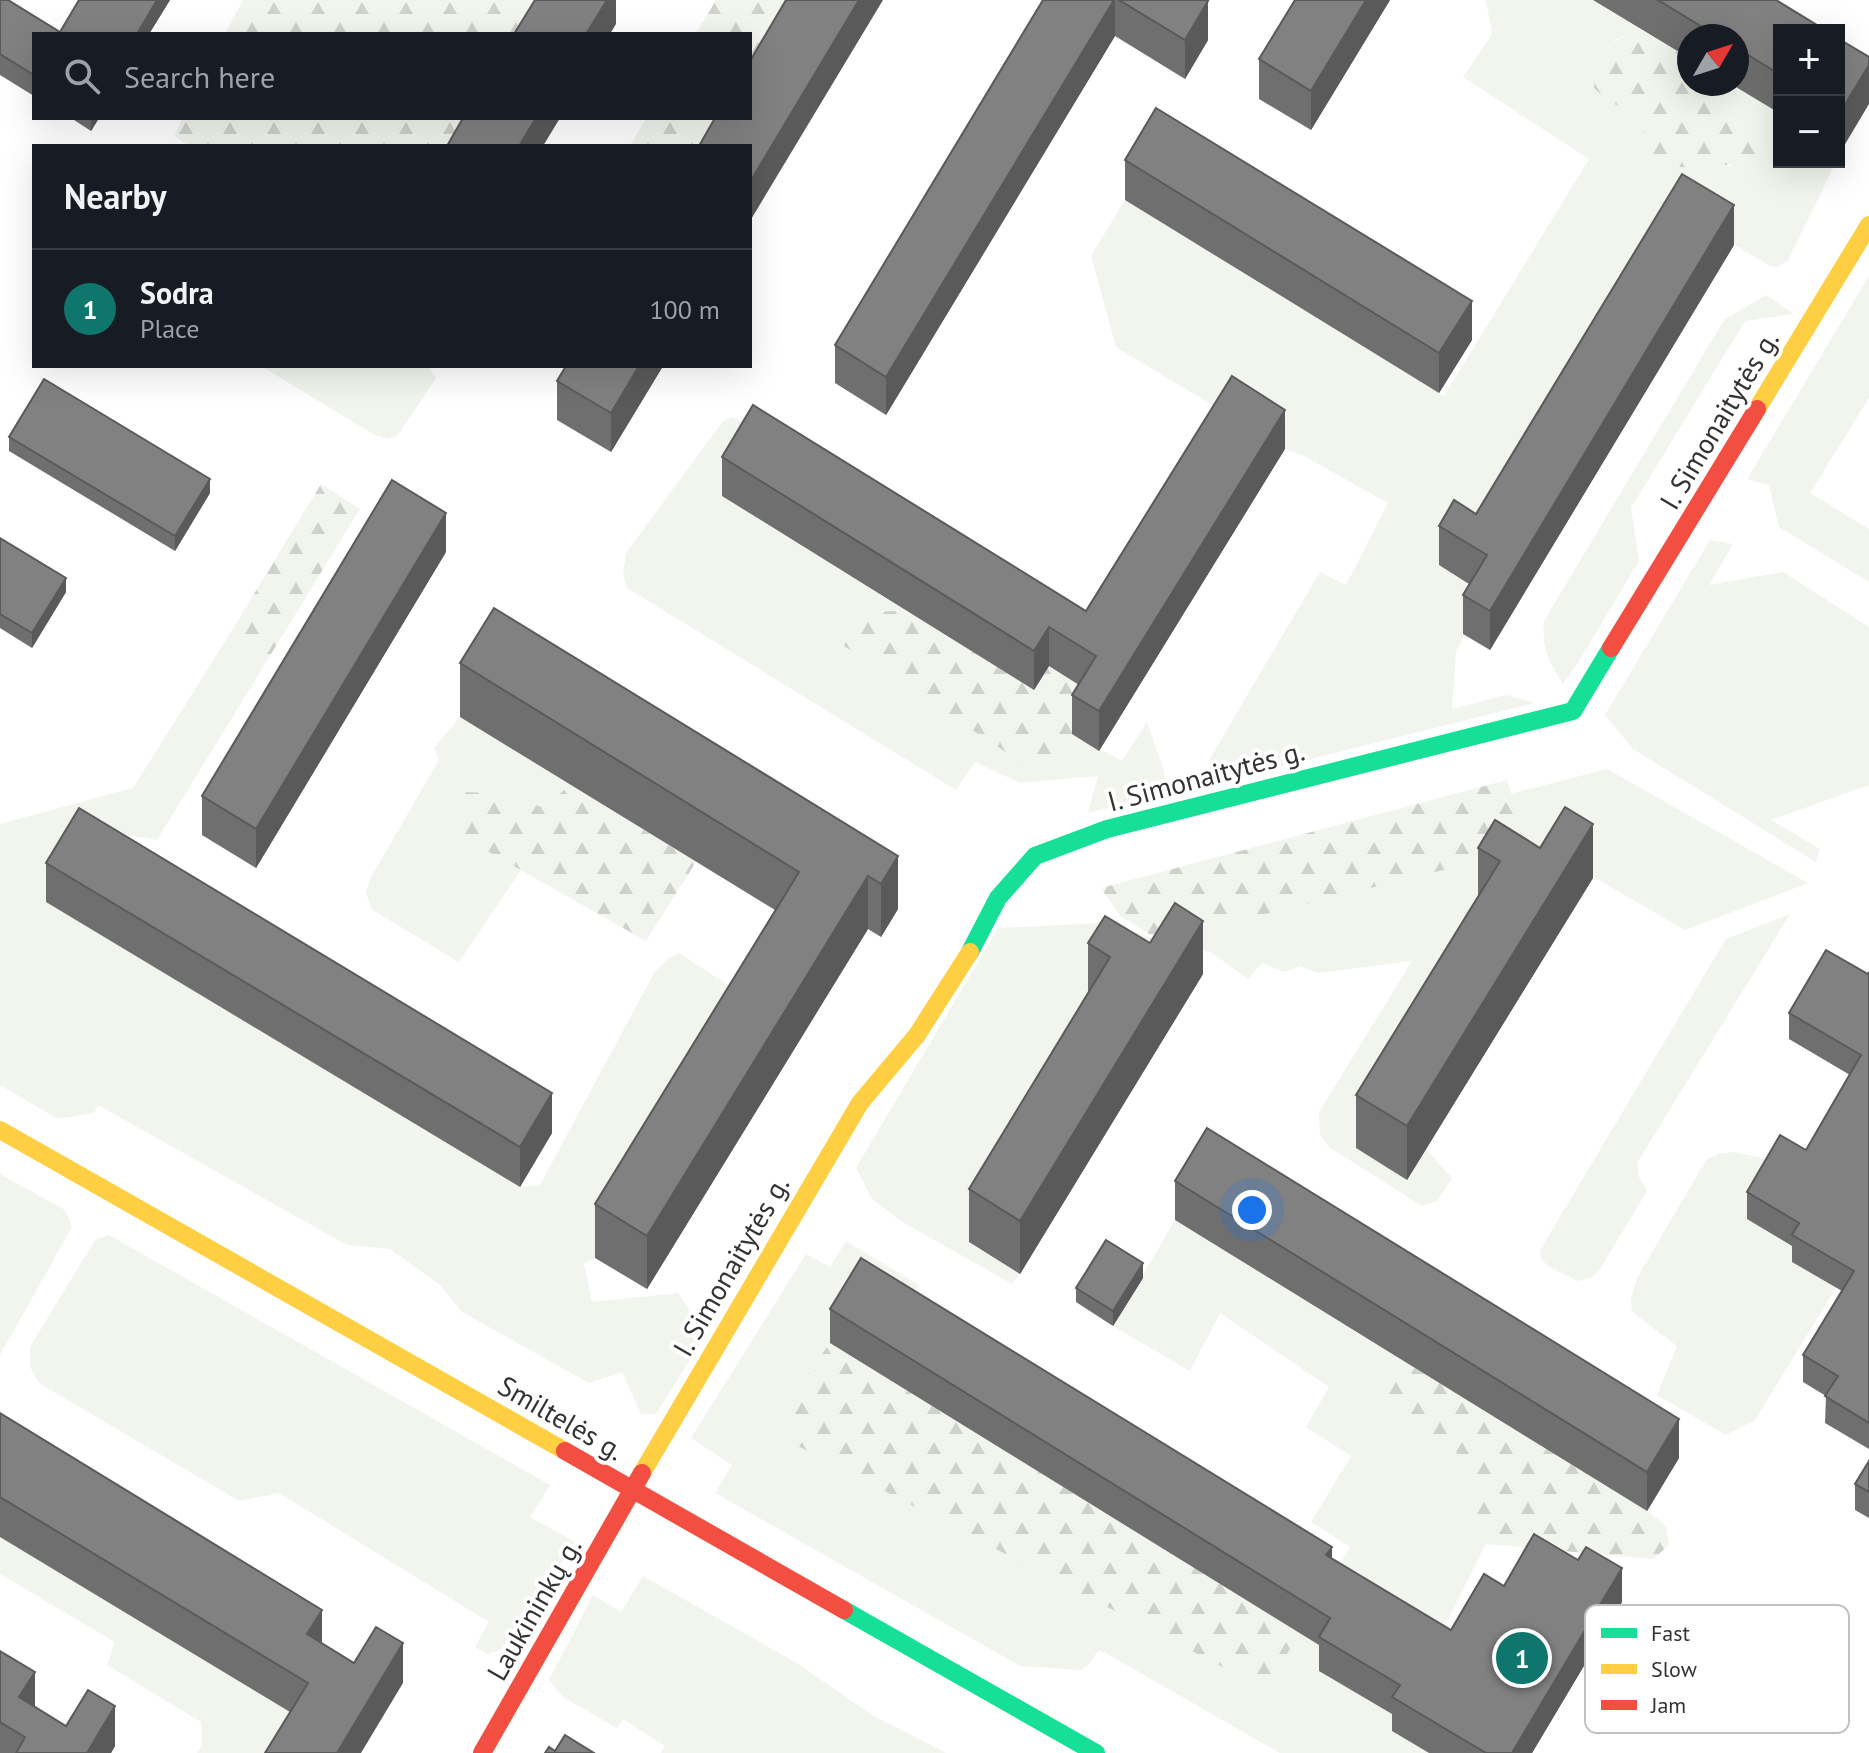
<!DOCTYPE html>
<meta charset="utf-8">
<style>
:root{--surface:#171b24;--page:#20242c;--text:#f1f3f6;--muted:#9ea1a6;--line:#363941;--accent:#0f766e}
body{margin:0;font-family:"PT Sans",sans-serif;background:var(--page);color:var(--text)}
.controls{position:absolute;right:24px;top:24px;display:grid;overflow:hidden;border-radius:0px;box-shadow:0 8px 32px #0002}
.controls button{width:72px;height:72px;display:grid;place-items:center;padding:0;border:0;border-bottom:2px solid var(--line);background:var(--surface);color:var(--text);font:40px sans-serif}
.compass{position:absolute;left:1677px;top:24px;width:72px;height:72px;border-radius:50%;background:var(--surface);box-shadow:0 8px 32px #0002;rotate:51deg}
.you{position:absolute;left:1252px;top:1210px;width:28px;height:28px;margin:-20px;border:6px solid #fff;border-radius:50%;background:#1a73e8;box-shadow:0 0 0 12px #1a73e833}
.badge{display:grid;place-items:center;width:52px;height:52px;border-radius:50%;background:var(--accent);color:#fff;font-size:26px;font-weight:700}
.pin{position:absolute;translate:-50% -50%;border:4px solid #fff;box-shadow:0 2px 8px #0006}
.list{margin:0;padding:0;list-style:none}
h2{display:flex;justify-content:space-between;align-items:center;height:104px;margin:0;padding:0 32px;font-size:34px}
h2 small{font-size:26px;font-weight:400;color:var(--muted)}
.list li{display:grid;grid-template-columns:52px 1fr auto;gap:24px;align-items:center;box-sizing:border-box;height:120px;padding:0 32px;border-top:2px solid var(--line)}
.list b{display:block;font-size:30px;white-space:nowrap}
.list p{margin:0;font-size:26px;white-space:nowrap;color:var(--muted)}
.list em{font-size:26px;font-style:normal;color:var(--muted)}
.icon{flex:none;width:44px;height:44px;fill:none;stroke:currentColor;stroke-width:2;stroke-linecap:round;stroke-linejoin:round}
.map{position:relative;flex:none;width:1869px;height:1753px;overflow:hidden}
.search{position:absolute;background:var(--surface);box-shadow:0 8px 32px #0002;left:32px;top:32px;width:720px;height:88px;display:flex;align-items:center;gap:20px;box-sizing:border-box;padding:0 28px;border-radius:0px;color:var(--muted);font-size:30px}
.panel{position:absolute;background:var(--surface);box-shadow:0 8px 32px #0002;left:32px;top:144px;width:720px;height:224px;border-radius:0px}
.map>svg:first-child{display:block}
.green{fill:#f1f5ed}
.forest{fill:url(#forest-firs)}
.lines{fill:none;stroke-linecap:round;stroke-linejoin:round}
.fast{stroke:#16e098;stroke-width:18}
.slow{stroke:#ffcf43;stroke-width:18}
.jam{stroke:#f24e42;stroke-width:18}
.wall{fill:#6f6f6f}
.shaded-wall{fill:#5a5a5a}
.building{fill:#818181;stroke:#5a5a5a;stroke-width:2}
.labels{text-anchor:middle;stroke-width:8;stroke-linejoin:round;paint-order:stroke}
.street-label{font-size:28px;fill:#333;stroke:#fff}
.key{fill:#fff;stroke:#c2c2c2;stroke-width:2}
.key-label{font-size:22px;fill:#333}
</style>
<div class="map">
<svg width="1869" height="1753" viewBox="0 0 1869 1753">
<defs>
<pattern id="forest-firs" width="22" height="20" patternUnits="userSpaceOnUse" patternTransform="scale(2)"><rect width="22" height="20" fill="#f1f5ed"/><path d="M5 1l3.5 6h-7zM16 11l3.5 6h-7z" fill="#cfd2cc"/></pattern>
</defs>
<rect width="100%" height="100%" fill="#fff"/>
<g class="green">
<polygon points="1486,0 1593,0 1640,29 1615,40 1609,102 1637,114 1655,163 1731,166 1758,130 1733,117 1716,96 1718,84 1731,84 1779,113 1779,162 1836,162 1788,261 1777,267 1770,266 1682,213 1456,652 1452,709 1507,695 1535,703 1226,780 1216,773 1210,759 1216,748 1320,572 1346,585 1388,503 1304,456 1285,449 1116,347 1091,256 1125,200 1444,396 1589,159 1463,77 1492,34"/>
<polygon points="1869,276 1869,398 1810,493 1869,529 1869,582 1779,527 1769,485 1747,479"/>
<path d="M1766,295L1794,314L1745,321L1631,508L1639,561L1576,666L1563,684C1548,659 1542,650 1544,621L1724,320Z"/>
<polygon points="261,366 428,366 436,378 397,436 387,439 375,435"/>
<polygon points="732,417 756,429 722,496 905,610 866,613 1054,762 1072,734 1122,761 1147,722 1164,771 1165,787 1157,796 1088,813 1098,776 1020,783 975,762 956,790 627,588 623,574 626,553 723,421"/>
<polygon points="1710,540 1733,544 1709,585 1783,572 1869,627 1869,785 1771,820 1820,849 1816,862 1633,749 1605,715"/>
<polygon points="226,640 265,664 157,840 110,832 79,848 47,902 520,1187 540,1185 654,973 668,959 679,953 752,1001 595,1258 584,1263 592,1302 678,1293 706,1334 656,1414 641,1414 622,1372 589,1383 462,1312 440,1285 390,1249 347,1245 98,1105 94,1113 58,1119 0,1085 0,824 133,788"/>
<polygon points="460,717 571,785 542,807 498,793 459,835 521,870 459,962 371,909 366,892 371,877 439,760 434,748"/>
<polygon points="1607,769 1808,883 1685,930 1566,861 1356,1148 1407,1179 1426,1149 1452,1178 1437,1201 1422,1206 1329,1147 1320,1135 1319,1112 1412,961 1318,973 1300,966 1285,972 1262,963 1248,979 1212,953 1161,940 969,1243 1020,1274 1012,1284 901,1221 872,1199 856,1168 998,928 1101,923 1160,940 1521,825 1511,794"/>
<polygon points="1790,914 1637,1163 1639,1177 1647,1191 1600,1269 1592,1277 1578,1281 1549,1267 1541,1259 1540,1250 1726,939"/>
<polygon points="1734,1152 1780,1162 1799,1250 1837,1286 1755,1420 1726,1435 1657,1395 1677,1346 1632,1312 1631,1298 1637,1278 1706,1160 1718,1154"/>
<polygon points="0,1174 65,1210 72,1227 0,1355"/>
<polygon points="1175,1220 1395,1356 1381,1385 1385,1409 1445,1441 1469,1465 1473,1510 1486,1544 1392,1731 1429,1753 1280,1753 1104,1652 1098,1651 1088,1665 1080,1670 1020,1666 715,1493 732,1465 691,1438 806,1254 830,1267 846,1241 919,1285 901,1315 861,1292 830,1343 786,1403 1265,1689 1350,1547 1311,1522 1351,1456 1306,1427 1329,1387 1220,1313 1190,1371 1113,1326"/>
<polygon points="109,1235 550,1485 530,1517 575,1542 509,1647 488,1654 475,1647 489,1622 279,1493 239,1501 39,1383 30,1367 30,1347 95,1240"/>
<polygon points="0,1537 21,1550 26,1542 313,1714 289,1753 197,1753 202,1745 201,1722 107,1665 115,1642 0,1574"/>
<polygon points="643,1576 795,1662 874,1716 946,1753 661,1753 665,1746 623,1719 617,1728 563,1697 549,1680 593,1595 621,1612"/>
</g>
<g class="forest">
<polygon points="243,0 536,0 516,34 225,34"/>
<polygon points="716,0 810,0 750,100 750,34 696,34"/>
<path d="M1640,29L1689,58V84H1718L1716,96L1733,117L1759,130L1765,156C1729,167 1692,172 1655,163L1637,114L1609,102L1594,88C1596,51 1607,44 1640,29Z"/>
<polygon points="183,118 465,118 448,146 190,146 174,136"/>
<polygon points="646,118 739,118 722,146 630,146"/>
<polygon points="321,484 360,509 265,664 226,640"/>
<polygon points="905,610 1034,690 1049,666 1096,696 1055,762 1027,766 841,644 840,631 847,619 866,613"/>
<polygon points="1507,780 1521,825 1523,841 1512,853 1159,940 1120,916 1101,888"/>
<polygon points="571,785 696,862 646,941 459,835 460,792 498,793 542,807"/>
<polygon points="830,1343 1300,1633 1265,1689 794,1444 786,1403"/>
<polygon points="1395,1356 1647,1511 1666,1526 1669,1545 1653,1559 1486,1544 1473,1510 1468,1465 1445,1441 1385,1409 1381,1386"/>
</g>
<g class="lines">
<g class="fast">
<polyline points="970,952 998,898 1035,856 1107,829 1573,711 1611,648"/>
<polyline points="844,1610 1096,1753"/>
</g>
<g class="slow">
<polyline points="1757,409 1869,225"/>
<polyline points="0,1130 565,1451"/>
<polyline points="642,1473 860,1103 917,1035 970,952"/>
</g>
<g class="jam">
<polyline points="1611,648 1757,409"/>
<polyline points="565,1451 844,1610"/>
<polyline points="482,1753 642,1473"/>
</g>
</g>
<g class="wall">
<polygon points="0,0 60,32 170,0 149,34 34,34 34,96 0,75"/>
<polygon points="1043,0 1206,0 1208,40 1185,79 1115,36 886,415 835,383 835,345"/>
<polygon points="1390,0 1311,130 1259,99 1259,59"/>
<polygon points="1593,0 1776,0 1779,30 1779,113 1731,84 1737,84 1737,36 1689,36 1689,58"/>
<polygon points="1839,39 1869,57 1841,151 1839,150"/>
<polygon points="71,118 99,118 91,131"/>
<polygon points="1125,160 1472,340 1439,393 1125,200"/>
<polygon points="1734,245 1490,650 1463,634 1463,595 1469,584 1439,565 1439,526 1476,514"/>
<polygon points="566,366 663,366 611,452 557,420 557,381"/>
<polygon points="9,437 210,493 175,551 9,451"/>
<polygon points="1285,449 1099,751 1072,734 1072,695 1079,685 1049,666 1034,690 722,496 722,457 1086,611"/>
<polygon points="0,538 66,592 32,648 0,628"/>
<polygon points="446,552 256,868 202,835 202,796"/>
<polygon points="460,663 898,856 898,909 881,937 868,929 647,1289 595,1258 595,1204 775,910 460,717"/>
<polygon points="1478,848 1540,848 1593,878 1407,1180 1356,1148 1356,1095 1478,897"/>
<polygon points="46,863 552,1133 520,1187 46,902"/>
<polygon points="1088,943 1150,943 1203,974 1020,1274 969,1242 969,1189 1088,993"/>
<polygon points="1869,972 1869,1449 1825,1423 1826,1396 1803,1382 1803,1355 1842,1291 1792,1262 1792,1246 1747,1219 1747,1192 1806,1150 1850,1075 1789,1039 1789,1013 1868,974"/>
<polygon points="1175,1181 1679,1458 1647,1511 1175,1220"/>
<polygon points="1143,1278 1113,1326 1076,1302 1076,1288"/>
<polygon points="830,1309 1332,1558 1451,1630 1504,1586 1622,1602 1532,1753 1429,1753 1392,1731 1392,1714 1319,1671 1319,1645 830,1343"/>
<polygon points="0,1413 322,1643 354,1663 403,1683 290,1712 0,1537"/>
<polygon points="1869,1461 1869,1518 1855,1510 1855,1484"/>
<polygon points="0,1651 35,1707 66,1726 115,1746 111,1753 0,1753"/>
</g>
<g class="shaded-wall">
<polygon points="157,0 170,0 149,34 137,34"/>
<polygon points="607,0 616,0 616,24 610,34 586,34"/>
<polygon points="859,0 883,0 750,221 750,182"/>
<polygon points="1114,0 1115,0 1115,36 886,415 886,377"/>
<polygon points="1366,0 1390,0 1311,130 1311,91"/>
<polygon points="1208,1 1208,40 1185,79 1185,40"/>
<polygon points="1869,65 1869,104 1841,151 1841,111"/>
<polygon points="91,118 99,118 91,131"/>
<polygon points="536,118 560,118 543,146 519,146"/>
<polygon points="1734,205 1734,245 1490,650 1490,611"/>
<polygon points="1472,301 1472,340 1439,393 1439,353"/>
<polygon points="639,366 663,366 611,452 611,413"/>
<polygon points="1285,410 1285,449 1099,751 1099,711"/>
<polygon points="210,479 210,493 175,551 175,536"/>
<polygon points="446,513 446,552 256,868 256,829"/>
<polygon points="66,578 66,592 32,648 32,633"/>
<polygon points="1049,627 1049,666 1034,690 1034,651"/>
<polygon points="1593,824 1593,878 1407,1180 1407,1126"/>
<polygon points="898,856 898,909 881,937 881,884"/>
<polygon points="868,876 868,929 647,1289 647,1236"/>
<polygon points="1203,921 1203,974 1020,1274 1020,1221"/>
<polygon points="552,1093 552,1133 520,1187 520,1147"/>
<polygon points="1143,1263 1143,1278 1113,1326 1113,1311"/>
<polygon points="1679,1419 1679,1458 1647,1511 1647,1472"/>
<polygon points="1332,1547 1332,1581 1326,1555"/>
<polygon points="1622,1568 1622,1602 1532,1753 1512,1753"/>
<polygon points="322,1610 322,1649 307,1634"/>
<polygon points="403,1643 403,1683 361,1753 337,1753"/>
<polygon points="35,1672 35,1711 19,1697"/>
<polygon points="115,1706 115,1746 111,1753 87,1753"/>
</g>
<g class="building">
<polygon points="0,0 8,0 60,32 79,0 157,0 137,34 34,34 34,75 0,54"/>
<polygon points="535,0 607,0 586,34 514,34"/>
<polygon points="786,0 859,0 750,182 750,146 699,146 715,118 750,118 750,61"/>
<polygon points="1043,0 1114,0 886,377 835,345"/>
<polygon points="1119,0 1206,0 1208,1 1185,40"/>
<polygon points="1295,0 1366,0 1311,91 1259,59"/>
<polygon points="1658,0 1776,0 1825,30 1779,30 1779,74 1737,48 1737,36 1717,36"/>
<polygon points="1839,39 1869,57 1869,65 1841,111 1839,110"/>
<polygon points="1156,108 1472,301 1439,353 1125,160"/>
<polygon points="463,118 536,118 519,146 447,146"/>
<polygon points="1682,174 1734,205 1490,611 1463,595 1487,555 1439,526 1454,500 1476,514"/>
<polygon points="566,366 639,366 611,413 557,381"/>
<polygon points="1232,376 1285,410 1099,711 1072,695 1096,656 1049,627 1034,651 722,457 753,405 1086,611"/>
<polygon points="44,379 210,479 175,536 9,437"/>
<polygon points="392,480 446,513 256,829 202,796"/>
<polygon points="0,538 66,578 32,633 0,614"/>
<polygon points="494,608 898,856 881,884 868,876 647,1236 595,1204 799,872 460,663"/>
<polygon points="1565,807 1593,824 1407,1126 1356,1095 1500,861 1478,848 1495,820 1540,848"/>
<polygon points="79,808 552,1093 520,1147 46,863"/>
<polygon points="1175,903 1203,921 1020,1221 969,1189 1110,957 1088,943 1105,916 1150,943"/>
<polygon points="1826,950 1868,974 1869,972 1869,1423 1825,1396 1838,1376 1803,1355 1854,1271 1792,1235 1799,1223 1747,1192 1780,1135 1806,1150 1861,1055 1789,1013"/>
<polygon points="1207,1128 1679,1419 1647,1472 1175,1181"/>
<polygon points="1106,1240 1143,1263 1113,1311 1076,1288"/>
<polygon points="861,1258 1332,1547 1326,1555 1451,1630 1484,1574 1504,1586 1534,1534 1578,1560 1586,1547 1622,1568 1512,1753 1486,1753 1392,1697 1400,1685 1319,1637 1330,1618 830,1309"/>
<polygon points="0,1413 322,1610 307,1634 354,1663 376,1627 403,1643 337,1753 265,1753 308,1683 0,1497"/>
<polygon points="1869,1461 1869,1492 1855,1484"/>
<polygon points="0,1651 35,1672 19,1697 66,1726 88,1690 115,1706 87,1753 16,1753 25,1737 0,1722"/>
<polygon points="565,1735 594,1753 545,1753 549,1747 555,1751"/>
</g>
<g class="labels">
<g class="street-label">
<text transform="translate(1719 420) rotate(-59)" y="10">I. Simonaitytės g.</text>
<text transform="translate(1206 776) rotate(-15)" y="10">I. Simonaitytės g.</text>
<text transform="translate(731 1266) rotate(-60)" y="10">I. Simonaitytės g.</text>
<text transform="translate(561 1418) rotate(30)" y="10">Smiltelės g.</text>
<text transform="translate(534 1609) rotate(-60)" y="10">Laukininkų g.</text>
</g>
</g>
<rect x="1585" y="1605" width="264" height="128" rx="12" class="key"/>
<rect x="1601" y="1628" width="36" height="10" fill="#16e098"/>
<rect x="1601" y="1664" width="36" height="10" fill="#ffcf43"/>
<rect x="1601" y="1700" width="36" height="10" fill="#f24e42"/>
<g class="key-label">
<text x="1651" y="1641">Fast</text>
<text x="1651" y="1677">Slow</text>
<text x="1651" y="1713">Jam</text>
</g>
</svg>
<div class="controls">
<button>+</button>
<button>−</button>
</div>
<svg class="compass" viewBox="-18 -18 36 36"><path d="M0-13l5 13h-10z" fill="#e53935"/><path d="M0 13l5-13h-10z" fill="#9ea1a6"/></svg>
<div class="you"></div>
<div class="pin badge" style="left:1522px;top:1658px">1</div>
<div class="search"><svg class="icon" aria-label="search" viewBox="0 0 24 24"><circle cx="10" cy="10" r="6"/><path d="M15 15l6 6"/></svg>Search here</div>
<section class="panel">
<h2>Nearby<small></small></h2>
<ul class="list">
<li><span class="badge">1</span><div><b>Sodra</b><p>Place</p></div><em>100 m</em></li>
</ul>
</section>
</div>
